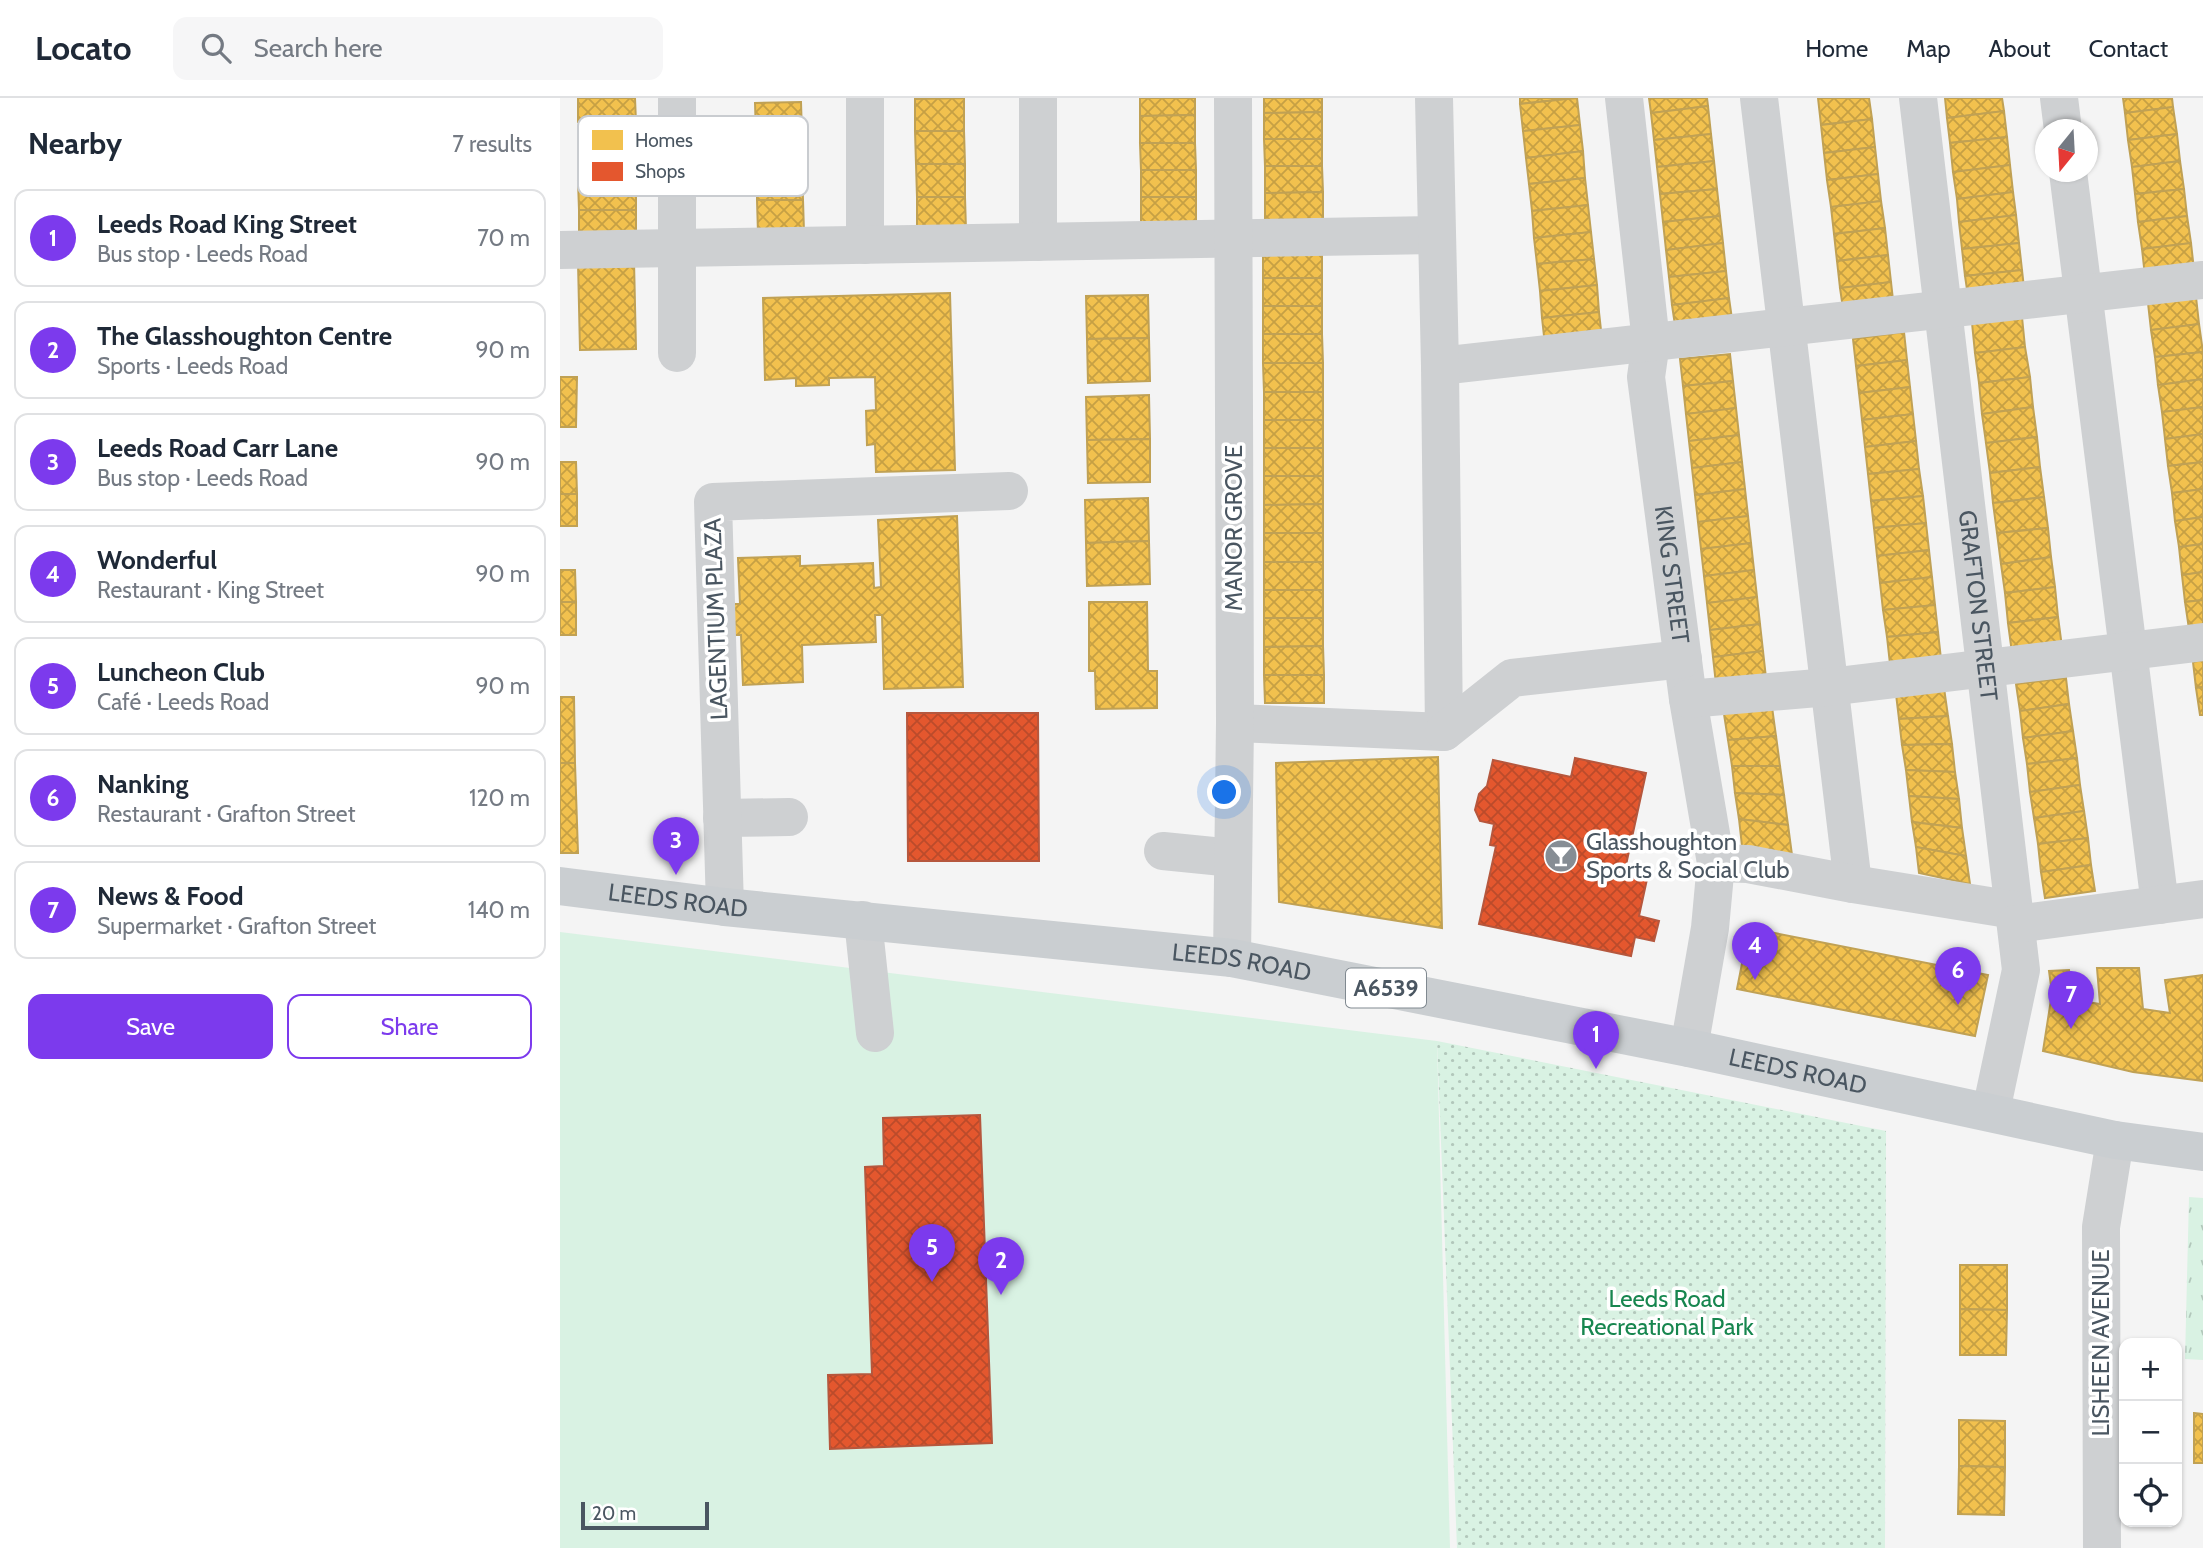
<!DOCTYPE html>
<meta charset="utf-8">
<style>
:root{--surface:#fff;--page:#f6f6f7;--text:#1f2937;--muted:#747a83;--line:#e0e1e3;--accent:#7c3aed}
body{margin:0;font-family:Cabin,sans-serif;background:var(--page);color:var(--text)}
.controls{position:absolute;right:21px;bottom:21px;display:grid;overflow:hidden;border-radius:14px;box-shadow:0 2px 5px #0004}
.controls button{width:63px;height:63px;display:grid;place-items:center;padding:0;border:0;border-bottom:2px solid var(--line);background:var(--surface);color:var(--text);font:35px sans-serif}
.compass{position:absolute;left:1475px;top:21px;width:63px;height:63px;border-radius:50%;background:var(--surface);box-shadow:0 2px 5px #0004;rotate:198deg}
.scale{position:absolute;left:21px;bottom:18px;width:128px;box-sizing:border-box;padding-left:7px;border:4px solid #4a5661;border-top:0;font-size:19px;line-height:24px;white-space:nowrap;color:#4a5661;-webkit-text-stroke:5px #fff;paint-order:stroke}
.you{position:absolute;left:665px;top:695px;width:24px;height:24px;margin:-18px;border:5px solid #fff;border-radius:50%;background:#1a73e8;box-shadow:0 0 0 10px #1a73e833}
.badge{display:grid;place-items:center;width:46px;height:46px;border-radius:50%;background:var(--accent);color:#fff;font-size:23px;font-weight:700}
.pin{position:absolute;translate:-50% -58px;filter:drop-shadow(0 2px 4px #0008)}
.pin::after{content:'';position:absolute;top:37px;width:24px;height:21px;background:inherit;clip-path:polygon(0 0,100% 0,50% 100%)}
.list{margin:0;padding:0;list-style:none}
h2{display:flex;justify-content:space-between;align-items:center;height:91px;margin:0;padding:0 28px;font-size:30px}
h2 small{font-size:23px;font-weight:400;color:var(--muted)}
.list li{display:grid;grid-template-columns:46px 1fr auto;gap:21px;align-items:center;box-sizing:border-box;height:98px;margin:0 14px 14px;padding:0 14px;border:2px solid var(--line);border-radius:14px}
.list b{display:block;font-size:26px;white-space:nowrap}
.list p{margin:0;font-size:23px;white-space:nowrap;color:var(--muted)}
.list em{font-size:23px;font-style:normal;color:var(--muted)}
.actions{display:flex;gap:14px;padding:21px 28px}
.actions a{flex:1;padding:16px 0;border:2px solid var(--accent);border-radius:14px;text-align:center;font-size:24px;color:var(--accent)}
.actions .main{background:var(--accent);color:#fff}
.icon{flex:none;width:38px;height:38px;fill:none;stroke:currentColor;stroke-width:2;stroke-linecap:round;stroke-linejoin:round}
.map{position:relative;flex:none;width:1643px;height:1450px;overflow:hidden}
header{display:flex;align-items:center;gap:42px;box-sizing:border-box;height:98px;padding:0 35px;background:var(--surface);border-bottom:2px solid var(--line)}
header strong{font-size:33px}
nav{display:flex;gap:38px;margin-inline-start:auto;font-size:24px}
.search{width:490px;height:63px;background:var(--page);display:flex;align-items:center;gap:18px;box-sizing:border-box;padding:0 24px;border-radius:14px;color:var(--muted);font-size:26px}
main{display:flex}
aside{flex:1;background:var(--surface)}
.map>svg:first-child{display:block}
.grass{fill:url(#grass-tufts)}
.park{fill:url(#park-dots)}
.garden{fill:#d9f2e3}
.homes{fill:url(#homes-cross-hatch);stroke:#c0a154;stroke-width:2}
.shops{fill:url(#shops-cross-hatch);stroke:#b6573d;stroke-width:2}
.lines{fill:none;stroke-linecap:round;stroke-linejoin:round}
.minor{stroke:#ced0d2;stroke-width:38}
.major{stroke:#caced1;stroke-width:38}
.labels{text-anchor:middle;stroke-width:7;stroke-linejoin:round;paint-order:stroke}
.shield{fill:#fff;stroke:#808990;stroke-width:2}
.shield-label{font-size:23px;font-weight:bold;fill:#4a5661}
.street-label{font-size:24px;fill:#4a5661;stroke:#fff}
.poi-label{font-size:24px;fill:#4a5661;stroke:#fff;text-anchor:start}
.park-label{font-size:24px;fill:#17864f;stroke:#fff}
.key{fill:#fff;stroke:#c9ccd0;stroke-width:2}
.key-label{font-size:19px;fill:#4a5661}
</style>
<header>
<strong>Locato</strong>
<div class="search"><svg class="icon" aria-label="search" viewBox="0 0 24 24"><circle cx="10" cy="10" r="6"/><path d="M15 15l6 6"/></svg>Search here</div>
<nav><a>Home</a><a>Map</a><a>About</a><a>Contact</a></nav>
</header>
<main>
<aside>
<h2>Nearby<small>7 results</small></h2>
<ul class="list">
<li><span class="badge">1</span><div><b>Leeds Road King Street</b><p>Bus stop · Leeds Road</p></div><em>70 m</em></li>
<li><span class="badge">2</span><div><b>The Glasshoughton Centre</b><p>Sports · Leeds Road</p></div><em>90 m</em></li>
<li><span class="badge">3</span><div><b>Leeds Road Carr Lane</b><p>Bus stop · Leeds Road</p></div><em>90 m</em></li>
<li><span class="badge">4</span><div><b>Wonderful</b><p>Restaurant · King Street</p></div><em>90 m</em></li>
<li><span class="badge">5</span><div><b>Luncheon Club</b><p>Café · Leeds Road</p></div><em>90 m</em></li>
<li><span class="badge">6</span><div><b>Nanking</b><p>Restaurant · Grafton Street</p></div><em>120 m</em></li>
<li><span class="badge">7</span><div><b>News &amp; Food</b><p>Supermarket · Grafton Street</p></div><em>140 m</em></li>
</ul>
<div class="actions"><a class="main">Save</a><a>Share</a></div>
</aside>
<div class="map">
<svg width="1643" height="1450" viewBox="0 0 1643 1450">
<defs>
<pattern id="grass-tufts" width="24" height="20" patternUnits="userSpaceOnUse" patternTransform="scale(1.75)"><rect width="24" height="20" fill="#d9f2e3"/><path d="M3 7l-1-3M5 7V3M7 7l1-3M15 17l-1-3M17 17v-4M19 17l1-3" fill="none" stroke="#b2c7bb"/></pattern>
<pattern id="park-dots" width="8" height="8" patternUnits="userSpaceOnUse" patternTransform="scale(1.75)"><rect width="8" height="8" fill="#d9f2e3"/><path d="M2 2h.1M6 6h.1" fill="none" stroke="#b2c7bb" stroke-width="1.8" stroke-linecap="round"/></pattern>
<pattern id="homes-cross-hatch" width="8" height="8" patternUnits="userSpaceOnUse" patternTransform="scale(1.75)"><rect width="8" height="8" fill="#f2c14e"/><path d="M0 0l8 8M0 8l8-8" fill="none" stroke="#c6a044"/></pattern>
<pattern id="shops-cross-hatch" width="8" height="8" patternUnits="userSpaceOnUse" patternTransform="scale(1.75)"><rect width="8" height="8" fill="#e4572e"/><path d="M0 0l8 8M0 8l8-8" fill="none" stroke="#bb4b2b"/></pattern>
</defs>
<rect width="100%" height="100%" fill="#f4f4f4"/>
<polygon class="grass" points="1629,1099 1643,1100 1643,1262 1625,1261"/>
<polygon class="park" points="877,943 1326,1033 1325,1450 897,1450"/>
<polygon class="garden" points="0,834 877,943 890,1450 0,1450"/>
<g class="homes">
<polygon points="18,0 75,0 76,24 18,24"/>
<polygon points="404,0 404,33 355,33 355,1"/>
<polygon points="580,0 635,0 635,17 580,18"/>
<polygon points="704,0 762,0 762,14 704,15"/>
<polygon points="960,0 1014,0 960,6"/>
<polygon points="1017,0 1020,27 963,33 960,6"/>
<polygon points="1089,0 1147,0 1148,8 1091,15"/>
<polygon points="1258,0 1309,0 1312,21 1261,27"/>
<polygon points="1385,0 1442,0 1444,13 1387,20"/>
<polygon points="1563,0 1612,0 1613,9 1565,15"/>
<polygon points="241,4 242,37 196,37 195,5"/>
<polygon points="1148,8 1151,36 1094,42 1091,15"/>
<polygon points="1613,9 1617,36 1568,42 1565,15"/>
<polygon points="1444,13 1447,39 1390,45 1387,20"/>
<polygon points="762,14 762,41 704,41 704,15"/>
<polygon points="635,17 635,45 580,45 580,18"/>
<polygon points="1312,21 1315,49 1264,55 1261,27"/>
<polygon points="1020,27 1023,53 966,60 963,33"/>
<polygon points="355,33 404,33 405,66 356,66"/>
<polygon points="1151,36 1154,63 1097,69 1094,42"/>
<polygon points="1617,36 1620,63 1572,69 1568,42"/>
<polygon points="1447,39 1450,67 1393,74 1390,45"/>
<polygon points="704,41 762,41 762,68 705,68"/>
<polygon points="580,45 635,45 636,72 581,72"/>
<polygon points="1315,49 1318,76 1267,82 1264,55"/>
<polygon points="1023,53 1025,80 969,86 966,60"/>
<polygon points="1154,63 1157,91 1100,96 1097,69"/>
<polygon points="1620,63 1624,91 1575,96 1572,69"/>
<polygon points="356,66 405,66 405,99 357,99"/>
<polygon points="1450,67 1453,94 1397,101 1393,74"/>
<polygon points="705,68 762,68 763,94 705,95"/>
<polygon points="242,69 243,102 197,102 197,70"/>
<rect x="581" y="72" width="55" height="27"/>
<polygon points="1318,76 1321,103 1271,109 1267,82"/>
<polygon points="1025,80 1028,107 972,113 969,86"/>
<polygon points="18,83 76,83 76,112 19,112"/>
<polygon points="1157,91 1160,118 1103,124 1100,96"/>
<polygon points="1624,91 1627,118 1578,124 1575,96"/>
<polygon points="763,94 763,121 705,122 705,95"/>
<polygon points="1453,94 1456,117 1399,124 1397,101"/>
<polygon points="357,99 405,99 406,132 357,132"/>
<polygon points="581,99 636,99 636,126 581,127"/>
<polygon points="197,102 243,102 244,134 198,135"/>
<polygon points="1321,103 1325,130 1274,136 1271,109"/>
<polygon points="1028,107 1031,134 974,140 972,113"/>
<rect x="19" y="112" width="57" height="29"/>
<polygon points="1456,117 1459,145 1402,151 1399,124"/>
<polygon points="1160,118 1163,145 1106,152 1103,124"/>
<polygon points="1627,118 1631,145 1582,151 1578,124"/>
<polygon points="1325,130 1328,157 1277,163 1274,136"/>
<polygon points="1031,134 1034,161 977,166 974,140"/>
<polygon points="1163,145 1166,173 1109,179 1106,152"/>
<polygon points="1459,145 1462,172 1405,178 1402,151"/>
<polygon points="1631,145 1634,172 1585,178 1582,151"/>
<polygon points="762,151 762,180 703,180 703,152"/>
<polygon points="1328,157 1331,184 1280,190 1277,163"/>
<polygon points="1034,161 1037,187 980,193 977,166"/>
<polygon points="74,163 76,251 20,252 18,164"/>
<polygon points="1462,172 1465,199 1409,205 1405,178"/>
<polygon points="1166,173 1169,200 1112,207 1109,179"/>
<rect x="703" y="180" width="59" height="28"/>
<polygon points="1331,184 1334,211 1284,217 1280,190"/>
<polygon points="1037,187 1039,214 982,220 980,193"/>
<polygon points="390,195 395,372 316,374 315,346 307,347 306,313 316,312 315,279 269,280 269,287 236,288 236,280 205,282 203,200"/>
<polygon points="588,197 589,240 527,241 526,198"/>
<polygon points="1636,199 1639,226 1591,232 1588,205"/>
<polygon points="1169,200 1173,228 1116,234 1112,207"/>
<rect x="703" y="208" width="59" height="28"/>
<polygon points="1039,214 1042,241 985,247 982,220"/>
<polygon points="1462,219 1465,249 1415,255 1412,225"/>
<polygon points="1639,226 1643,254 1595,259 1591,232"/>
<polygon points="1344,234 1347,262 1296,268 1293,241"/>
<polygon points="703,236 762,236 763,265 703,265"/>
<polygon points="589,240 590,283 528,285 527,241"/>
<polygon points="1465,249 1470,279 1419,285 1415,255"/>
<polygon points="1643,254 1643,281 1598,287 1595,259"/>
<polygon points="1170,256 1173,283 1123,288 1120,261"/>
<polygon points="1347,262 1350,289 1299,295 1296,268"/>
<polygon points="703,265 763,265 763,294 704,294"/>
<polygon points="0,279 17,279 16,329 0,329"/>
<polygon points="1470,279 1473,309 1422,316 1419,285"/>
<polygon points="1643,281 1643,309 1602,314 1598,287"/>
<polygon points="1173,283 1176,310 1126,316 1123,288"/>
<polygon points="1350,289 1353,316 1302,322 1299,295"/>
<rect x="704" y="294" width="59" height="28"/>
<polygon points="589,297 590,341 527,342 526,299"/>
<polygon points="1473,309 1477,339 1426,345 1422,316"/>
<polygon points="1643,309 1643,336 1605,341 1602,314"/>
<polygon points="1176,310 1179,337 1129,343 1126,316"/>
<polygon points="1353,316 1356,343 1305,349 1302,322"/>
<rect x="704" y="322" width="59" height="28"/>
<polygon points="1643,336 1643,364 1608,368 1605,341"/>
<polygon points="1179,337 1182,364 1132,370 1129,343"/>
<polygon points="1477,339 1480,369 1430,375 1426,345"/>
<polygon points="590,341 590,384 528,385 527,342"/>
<polygon points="1356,343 1359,371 1308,376 1305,349"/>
<rect x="704" y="350" width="59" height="28"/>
<polygon points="0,364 16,364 17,396 0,396"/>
<polygon points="1182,364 1185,391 1135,397 1132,370"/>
<polygon points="1643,364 1643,391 1612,395 1608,368"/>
<polygon points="1480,369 1484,399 1433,405 1430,375"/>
<polygon points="1359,371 1363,398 1311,403 1308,376"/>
<polygon points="704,378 763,378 763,406 704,407"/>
<polygon points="1185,391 1188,418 1138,424 1135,397"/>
<polygon points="1643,391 1643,419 1615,423 1612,395"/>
<rect x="0" y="396" width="17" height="32"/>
<polygon points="1363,398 1366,425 1314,430 1311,403"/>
<polygon points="1484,399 1488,430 1437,435 1433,405"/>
<polygon points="588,400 589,443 526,445 525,402"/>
<polygon points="763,406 763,435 704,435 704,407"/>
<polygon points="397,418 403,589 324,591 322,517 315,517 316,544 242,547 243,584 183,587 181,537 175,537 173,506 180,506 178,460 240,458 240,468 313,465 314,490 321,489 318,422"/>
<polygon points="1188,418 1191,445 1141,451 1138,424"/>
<polygon points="1643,419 1643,446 1619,449 1615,423"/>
<polygon points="1366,425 1369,452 1317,458 1314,430"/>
<polygon points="1488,430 1491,459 1441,466 1437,435"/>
<rect x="704" y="435" width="59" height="29"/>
<polygon points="589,443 590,486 527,488 526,445"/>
<polygon points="1191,445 1194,472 1144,478 1141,451"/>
<polygon points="1643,446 1643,474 1622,477 1619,449"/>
<polygon points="1369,452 1372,479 1320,485 1317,458"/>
<polygon points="1491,459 1495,489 1445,495 1441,466"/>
<rect x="704" y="464" width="59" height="28"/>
<polygon points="0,472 15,472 16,504 0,504"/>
<polygon points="1194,472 1197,499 1147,505 1144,478"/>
<polygon points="1643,474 1643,502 1625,504 1622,477"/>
<polygon points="1372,479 1375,507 1323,512 1320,485"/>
<polygon points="1495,489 1498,519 1448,525 1445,495"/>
<rect x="704" y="492" width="59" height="28"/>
<polygon points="1197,499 1200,526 1150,532 1147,505"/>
<polygon points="1643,502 1643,529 1629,531 1625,504"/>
<rect x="0" y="504" width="16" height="33"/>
<polygon points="529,504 587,504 588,573 597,573 597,610 536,611 535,573 529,573"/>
<polygon points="1375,507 1378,534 1327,539 1323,512"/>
<polygon points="1498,519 1502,549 1452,555 1448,525"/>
<polygon points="704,520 763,520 763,548 704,549"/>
<polygon points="1200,526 1203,553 1153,559 1150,532"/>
<polygon points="1378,534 1381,561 1330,566 1327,539"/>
<polygon points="763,548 764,577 704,577 704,549"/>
<polygon points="1203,553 1206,580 1156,586 1153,559"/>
<polygon points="1643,562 1643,589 1636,590 1633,564"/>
<polygon points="704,577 764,577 764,605 705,605"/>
<polygon points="1506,580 1509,606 1460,613 1456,586"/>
<polygon points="1643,589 1643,617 1640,617 1636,590"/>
<polygon points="1384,590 1388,618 1339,621 1336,596"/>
<polygon points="0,599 14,599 15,665 0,665"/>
<polygon points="1509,606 1513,633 1463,640 1460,613"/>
<polygon points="1212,609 1216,638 1168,642 1164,616"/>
<polygon points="1388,618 1392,646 1342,647 1339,621"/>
<polygon points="1513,633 1517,660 1467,666 1463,640"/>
<polygon points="1216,638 1220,668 1172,668 1168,642"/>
<polygon points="1392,646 1395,674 1346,672 1342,647"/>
<polygon points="878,659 882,830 719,804 716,665"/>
<polygon points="1517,660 1520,687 1470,694 1467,666"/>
<polygon points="0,665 15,665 18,755 0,755"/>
<polygon points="1172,668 1220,668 1224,697 1175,695"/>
<polygon points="1346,672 1395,674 1399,701 1349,698"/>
<polygon points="1520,687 1524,713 1474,720 1470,694"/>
<polygon points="1175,695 1224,697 1228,727 1179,721"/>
<polygon points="1349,698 1399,701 1402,730 1352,724"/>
<polygon points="1524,713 1528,740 1478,746 1474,720"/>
<polygon points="1179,721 1228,727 1232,757 1182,748"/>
<polygon points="1352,724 1402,730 1406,758 1356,749"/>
<polygon points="1528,740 1531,767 1481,774 1478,746"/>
<polygon points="1356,749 1406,758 1410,786 1359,775"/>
<polygon points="1531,767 1535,793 1485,800 1481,774"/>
<polygon points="1189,830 1428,877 1415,938 1177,891"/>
<polygon points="1537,870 1579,870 1583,911 1610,915 1605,882 1643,877 1643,983 1573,974 1483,953 1492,895 1489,873 1509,872 1514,902 1540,906"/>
<polygon points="1400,1167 1447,1167 1447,1212 1400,1211"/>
<polygon points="1400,1211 1447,1212 1446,1257 1400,1257"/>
<polygon points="1634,1315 1643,1316 1643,1365 1634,1365"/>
<polygon points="1399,1322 1445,1323 1445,1369 1399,1368"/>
<polygon points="1399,1368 1445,1369 1444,1417 1398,1416"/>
</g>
<g class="shops">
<polygon points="347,615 478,615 479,763 348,763"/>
<polygon points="1015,660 1086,675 1066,767 1089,772 1079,818 1099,823 1094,843 1075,839 1071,858 919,826 936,748 930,747 934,726 920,723 915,712 919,696 927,688 933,662 1011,679"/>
<polygon points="420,1017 432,1345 270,1351 268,1277 312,1276 305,1069 324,1068 323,1020"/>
</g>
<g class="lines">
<g class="minor">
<polyline points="305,0 305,147"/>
<path id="s1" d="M1064,0L1091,244L1086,279L1128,601L1156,765L1150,830L1129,950"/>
<polyline points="1199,0 1293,786"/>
<path id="s2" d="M1358,0L1461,872L1431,1013"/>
<polyline points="1499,0 1503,32"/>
<polyline points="1508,74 1600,807"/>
<polyline points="478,144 478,0"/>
<polyline points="0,152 875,137"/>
<polyline points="117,255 117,0"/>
<polyline points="880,268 1643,182"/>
<polyline points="1128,601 1269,589 1643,544"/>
<polyline points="675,625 884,634 880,268 874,0"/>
<polyline points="884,634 952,580 1123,561"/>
<polyline points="162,720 229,719"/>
<polyline points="603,753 673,760"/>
<polyline points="1156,765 1188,766 1293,786 1454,812"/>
<polyline points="165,809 153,404 449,393"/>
<polyline points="303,822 315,935"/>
<polyline points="1456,826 1643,801"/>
<polyline points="672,860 675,625 673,0"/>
<polyline points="1542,1450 1541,1129 1555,1042"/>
</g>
<path class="major" id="s3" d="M0,788L165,809L672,860L1129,950L1555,1042L1643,1054"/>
</g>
<defs>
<symbol id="bar-disc" viewBox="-11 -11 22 22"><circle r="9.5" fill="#868d94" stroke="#fff"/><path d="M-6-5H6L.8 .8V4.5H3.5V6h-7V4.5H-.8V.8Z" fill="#fff"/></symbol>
</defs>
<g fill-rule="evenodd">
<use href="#bar-disc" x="982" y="739" width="38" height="38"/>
</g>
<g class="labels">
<rect class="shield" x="786" y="870.5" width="80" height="39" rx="5"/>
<g class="shield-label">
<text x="826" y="898">A6539</text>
</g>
<g class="street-label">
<text transform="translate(674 430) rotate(-90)" y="8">MANOR GROVE</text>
<text dy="8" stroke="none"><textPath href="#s1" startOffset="480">KING STREET</textPath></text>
<text dy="8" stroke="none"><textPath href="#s2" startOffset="511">GRAFTON STREET</textPath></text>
<text transform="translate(156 521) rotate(-92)" y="8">LAGENTIUM PLAZA</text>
<text dy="8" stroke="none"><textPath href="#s3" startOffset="119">LEEDS ROAD</textPath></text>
<text dy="8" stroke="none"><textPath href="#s3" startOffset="686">LEEDS ROAD</textPath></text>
<text dy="8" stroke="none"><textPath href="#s3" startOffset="1253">LEEDS ROAD</textPath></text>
<text transform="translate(1541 1245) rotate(-90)" y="8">LISHEEN AVENUE</text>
</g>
<g class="poi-label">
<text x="1026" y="752">Glasshoughton<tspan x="1026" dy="28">Sports &amp; Social Club</tspan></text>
</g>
<g class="park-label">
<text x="1107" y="1209">Leeds Road<tspan x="1107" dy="28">Recreational Park</tspan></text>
</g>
</g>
<rect x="18" y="18" width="230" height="80" rx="10" class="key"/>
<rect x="32" y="32" width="31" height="20" fill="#f2c14e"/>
<rect x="32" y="64" width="31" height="19" fill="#e4572e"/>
<g class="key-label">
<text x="75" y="49">Homes</text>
<text x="75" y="80">Shops</text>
</g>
</svg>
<div class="controls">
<button>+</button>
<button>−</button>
<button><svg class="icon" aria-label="locate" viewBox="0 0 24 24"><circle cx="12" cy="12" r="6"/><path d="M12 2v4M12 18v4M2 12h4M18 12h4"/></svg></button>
</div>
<svg class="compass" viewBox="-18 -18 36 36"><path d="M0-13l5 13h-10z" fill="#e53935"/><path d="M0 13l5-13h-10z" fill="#747a83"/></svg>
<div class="scale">20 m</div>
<div class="you"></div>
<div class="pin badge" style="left:1036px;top:971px">1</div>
<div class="pin badge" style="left:441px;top:1197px">2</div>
<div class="pin badge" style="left:116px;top:777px">3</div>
<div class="pin badge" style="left:1195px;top:882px">4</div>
<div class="pin badge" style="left:372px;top:1184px">5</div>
<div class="pin badge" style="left:1398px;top:907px">6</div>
<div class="pin badge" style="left:1511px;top:931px">7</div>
</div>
</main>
